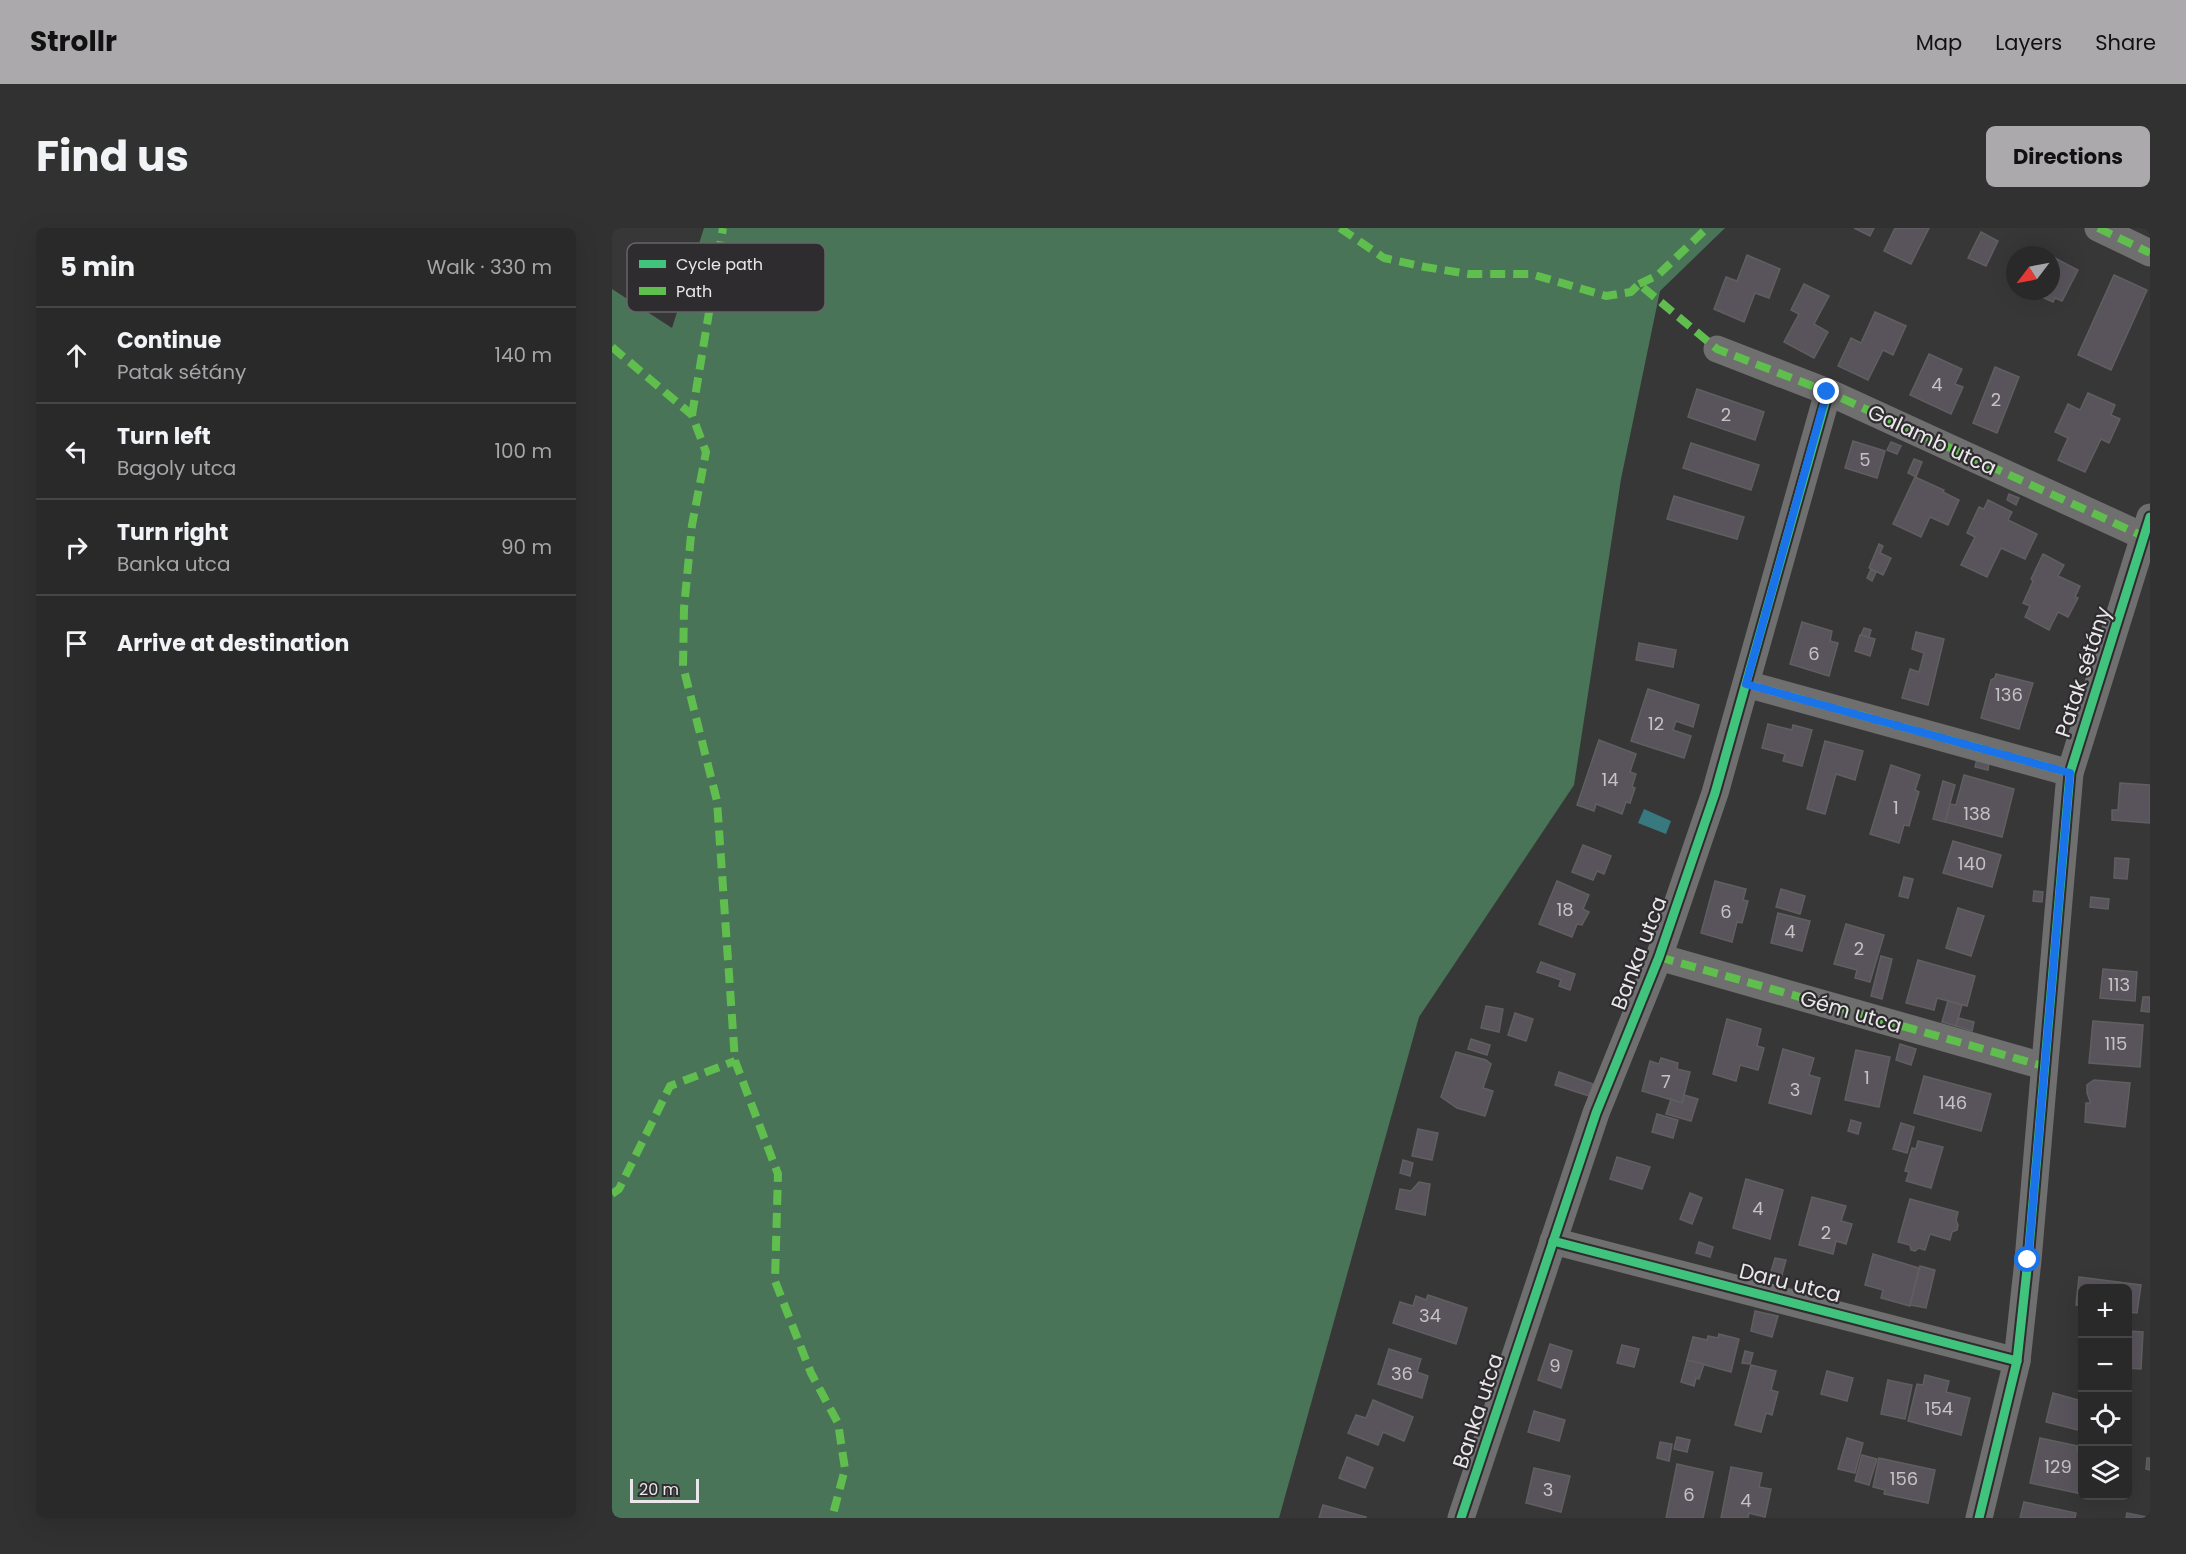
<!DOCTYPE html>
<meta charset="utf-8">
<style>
:root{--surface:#2a292a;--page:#323132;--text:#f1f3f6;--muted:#a5a6a8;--line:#464547;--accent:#aba9ab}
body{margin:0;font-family:Poppins,sans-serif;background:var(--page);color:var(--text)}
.controls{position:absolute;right:18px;bottom:18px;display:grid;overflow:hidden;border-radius:9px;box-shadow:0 6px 24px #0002}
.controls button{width:54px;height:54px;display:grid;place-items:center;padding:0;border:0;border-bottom:2px solid var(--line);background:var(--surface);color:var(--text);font:30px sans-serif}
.compass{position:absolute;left:1394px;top:18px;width:54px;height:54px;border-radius:50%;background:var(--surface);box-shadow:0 6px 24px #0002;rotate:238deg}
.scale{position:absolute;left:18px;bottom:15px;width:69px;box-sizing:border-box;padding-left:6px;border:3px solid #e9e7e9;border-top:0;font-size:16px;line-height:21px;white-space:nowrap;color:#e9e7e9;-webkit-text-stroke:4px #2f2c2f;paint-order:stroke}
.stop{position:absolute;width:18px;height:18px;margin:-14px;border:4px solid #1a73e8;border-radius:50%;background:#fff}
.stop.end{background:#1a73e8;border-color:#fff;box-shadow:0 2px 6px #0008}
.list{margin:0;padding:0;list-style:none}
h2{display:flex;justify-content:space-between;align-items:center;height:78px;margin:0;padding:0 24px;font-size:26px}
h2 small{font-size:20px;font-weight:400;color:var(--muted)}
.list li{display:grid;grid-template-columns:39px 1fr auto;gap:18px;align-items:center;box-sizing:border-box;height:96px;padding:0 24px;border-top:2px solid var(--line)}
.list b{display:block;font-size:22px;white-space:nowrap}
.list p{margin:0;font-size:20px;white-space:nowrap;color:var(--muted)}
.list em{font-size:20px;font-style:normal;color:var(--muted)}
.icon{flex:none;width:33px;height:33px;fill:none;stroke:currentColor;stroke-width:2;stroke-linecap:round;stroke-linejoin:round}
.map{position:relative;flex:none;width:1538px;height:1290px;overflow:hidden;border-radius:9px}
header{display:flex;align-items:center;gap:36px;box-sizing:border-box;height:84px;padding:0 30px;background:var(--accent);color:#111}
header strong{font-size:28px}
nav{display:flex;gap:33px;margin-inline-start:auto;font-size:21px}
.intro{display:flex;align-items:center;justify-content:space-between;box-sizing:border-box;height:144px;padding:0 36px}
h1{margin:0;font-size:42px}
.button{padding:15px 27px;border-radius:9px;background:var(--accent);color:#111;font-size:21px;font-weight:700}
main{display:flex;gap:36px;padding:0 36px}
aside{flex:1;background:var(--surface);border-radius:9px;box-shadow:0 6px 24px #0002}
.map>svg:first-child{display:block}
.forest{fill:#4a7458}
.water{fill:#37797e}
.building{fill:#59545c;stroke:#605f60;stroke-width:1.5}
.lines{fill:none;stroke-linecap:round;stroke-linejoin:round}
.street{stroke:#6f6f6f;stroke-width:27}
.quiet{stroke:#5fbe4e;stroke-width:8;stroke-dasharray:15 8;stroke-linecap:butt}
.cycleway-casing{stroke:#2f2c2f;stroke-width:13}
.cycleway{stroke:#40c37c;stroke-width:9}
.route{stroke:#1a73e8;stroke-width:8}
.labels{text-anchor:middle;stroke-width:4.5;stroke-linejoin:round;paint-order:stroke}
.number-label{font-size:18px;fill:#c5c2c6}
.street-label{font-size:21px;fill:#e9e7e9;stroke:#2f2c2f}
.key{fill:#2f2c2f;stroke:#676467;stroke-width:1.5}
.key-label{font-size:16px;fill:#e9e7e9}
</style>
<header>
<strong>Strollr</strong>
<nav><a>Map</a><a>Layers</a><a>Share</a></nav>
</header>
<div class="intro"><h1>Find us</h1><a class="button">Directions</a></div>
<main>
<aside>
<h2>5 min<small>Walk · 330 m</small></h2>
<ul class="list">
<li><svg class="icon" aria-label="ahead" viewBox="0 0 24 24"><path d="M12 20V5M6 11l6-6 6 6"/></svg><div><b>Continue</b><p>Patak sétány</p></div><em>140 m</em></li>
<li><svg class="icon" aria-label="left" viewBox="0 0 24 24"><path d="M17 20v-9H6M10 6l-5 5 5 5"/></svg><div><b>Turn left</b><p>Bagoly utca</p></div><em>100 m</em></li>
<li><svg class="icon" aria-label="right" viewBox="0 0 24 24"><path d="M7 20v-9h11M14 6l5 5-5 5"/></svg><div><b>Turn right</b><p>Banka utca</p></div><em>90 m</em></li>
<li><svg class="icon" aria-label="arrive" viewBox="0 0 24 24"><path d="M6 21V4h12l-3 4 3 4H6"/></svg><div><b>Arrive at destination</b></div></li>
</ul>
</aside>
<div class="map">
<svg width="1538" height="1290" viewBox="0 0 1538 1290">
<rect width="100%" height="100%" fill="#383738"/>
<polygon class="forest" points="92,0 1113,0 1048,63 1009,251 962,557 807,789 667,1290 0,1290 0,61 60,100"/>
<polygon class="water" points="1032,581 1059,593 1054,606 1026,595"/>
<g class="building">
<polygon points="1242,0 1262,0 1258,8"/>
<polygon points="1283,0 1317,0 1299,36 1272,23"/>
<polygon points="1369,4 1386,13 1374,38 1356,30"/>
<polygon points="1135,27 1168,41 1157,70 1143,65 1132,94 1102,81 1114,49 1125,53"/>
<polygon points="1439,28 1466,42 1450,73 1443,70 1441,74 1417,63 1439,63"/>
<polygon points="1502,47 1535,62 1499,142 1466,127"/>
<polygon points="1192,56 1217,68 1202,96 1216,104 1202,130 1172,114 1187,86 1179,82"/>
<polygon points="1263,84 1294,98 1281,127 1271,122 1256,152 1226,138 1239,110 1249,115"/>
<polygon points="1317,126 1350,141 1343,156 1351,159 1339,186 1298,167"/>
<polygon points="1383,139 1407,149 1385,205 1361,195"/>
<polygon points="1085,161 1152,184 1143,212 1076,189"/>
<polygon points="1476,165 1503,177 1499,187 1508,191 1497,215 1489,211 1473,244 1446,232 1456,210 1443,204 1456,176 1468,182"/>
<polygon points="1241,213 1273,223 1265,250 1233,240"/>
<polygon points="1279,214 1289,218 1285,226 1275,222"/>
<polygon points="1079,215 1147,237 1139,262 1071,240"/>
<polygon points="1302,231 1310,234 1304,249 1296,245"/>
<polygon points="1303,249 1332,262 1331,264 1347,272 1336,297 1318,289 1309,309 1281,296"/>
<polygon points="1397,266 1407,270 1404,277 1395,272"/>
<polygon points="1062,268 1132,289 1125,311 1055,291"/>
<polygon points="1376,272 1400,284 1396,292 1425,306 1413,331 1389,320 1375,349 1349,337 1363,309 1355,305 1367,279 1372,281"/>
<polygon points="1267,316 1271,318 1268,325 1279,330 1271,347 1257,340"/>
<polygon points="1431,326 1452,337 1446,348 1468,358 1463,369 1466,370 1456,389 1446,384 1437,402 1413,389 1418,378 1411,375 1421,353 1419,351"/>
<polygon points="1259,341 1264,344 1260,353 1255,350"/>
<polygon points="1190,394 1220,403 1218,413 1226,415 1217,448 1178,436"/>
<polygon points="1252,400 1259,402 1257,409 1249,407"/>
<polygon points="1304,404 1332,411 1316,477 1290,470 1298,441 1307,444 1312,425 1300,421"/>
<polygon points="1248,407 1263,411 1258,428 1243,423"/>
<polygon points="1027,415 1064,422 1061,439 1024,432"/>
<polygon points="1384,446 1421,455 1407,501 1369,490 1379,452 1383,450"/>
<polygon points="1036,461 1087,477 1081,499 1064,493 1061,502 1079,508 1072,530 1019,513"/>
<polygon points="1156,496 1180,502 1181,497 1200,502 1190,538 1171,533 1173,526 1150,520"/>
<polygon points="987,512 1024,526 1018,544 1024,546 1020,559 1023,560 1018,575 1014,574 1010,586 984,576 982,583 965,577"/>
<polygon points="1213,513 1251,523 1243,552 1224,546 1213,586 1195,581"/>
<polygon points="1365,531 1377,534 1376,542 1363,539"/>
<polygon points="1279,537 1308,547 1303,562 1307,564 1297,598 1292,597 1287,615 1258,606"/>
<polygon points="1352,547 1402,561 1390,609 1333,594 1338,576 1344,577"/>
<polygon points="1331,553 1343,557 1333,594 1321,591"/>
<polygon points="1508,555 1538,557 1538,595 1500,592 1500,582 1506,582"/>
<polygon points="1341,613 1389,627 1380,659 1331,645"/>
<polygon points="971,617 999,628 992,646 985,643 981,652 960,644"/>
<polygon points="1503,630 1517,631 1515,651 1502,650"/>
<polygon points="1292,649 1301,651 1296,670 1287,668"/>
<polygon points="945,653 977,667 971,681 977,684 970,697 965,696 960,709 927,696"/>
<polygon points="1103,653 1134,661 1131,672 1136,673 1130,695 1125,694 1120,714 1089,705"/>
<polygon points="1169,661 1193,668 1188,686 1164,679"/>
<polygon points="1422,663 1431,664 1430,674 1421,673"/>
<polygon points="1479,669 1497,671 1496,681 1478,679"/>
<polygon points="1346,680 1372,688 1359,728 1334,720"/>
<polygon points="1166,685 1198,693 1190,723 1159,715"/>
<polygon points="1234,696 1272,707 1258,754 1243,750 1245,742 1222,736"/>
<polygon points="1269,728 1280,731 1270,771 1259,768"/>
<polygon points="1306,732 1363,748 1355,778 1325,770 1322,782 1294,775"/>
<polygon points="929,734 963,746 958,762 947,758 949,752 925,744"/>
<polygon points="1491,741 1525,744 1523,773 1488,770"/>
<polygon points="1531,769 1538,769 1538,784 1529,783"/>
<polygon points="1336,773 1350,777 1344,798 1330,794"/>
<polygon points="874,778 891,781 887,804 869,800"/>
<polygon points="903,785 921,791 914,813 896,807"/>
<polygon points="1347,790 1362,794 1360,803 1344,798"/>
<polygon points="1115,791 1149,801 1145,818 1152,820 1146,842 1128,837 1124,853 1101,846"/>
<polygon points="1481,793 1531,797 1528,839 1477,835"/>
<polygon points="859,811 878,817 875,827 856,821"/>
<polygon points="1288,816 1304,821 1299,837 1284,832"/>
<polygon points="1171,821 1202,830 1197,847 1208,850 1199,886 1157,875"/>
<polygon points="1244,822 1278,829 1267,879 1233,872"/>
<polygon points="844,824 874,832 879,836 871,860 881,863 873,888 845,880 829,869"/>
<polygon points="1049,830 1066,835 1065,841 1078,844 1070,875 1030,863 1038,833 1047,836"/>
<polygon points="947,844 981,856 977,868 943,857"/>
<polygon points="1312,848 1379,866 1369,903 1302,885"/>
<polygon points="1482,852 1518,855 1513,899 1473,894 1474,875 1478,875 1478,873 1475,865 1475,857"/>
<polygon points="1072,867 1086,871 1079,893 1054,886 1059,871 1070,875"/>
<polygon points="1045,886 1066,892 1061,910 1040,904"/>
<polygon points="1239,892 1249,895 1246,906 1236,903"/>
<polygon points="1289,895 1302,899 1295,925 1281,921"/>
<polygon points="806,901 826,905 820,932 800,928"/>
<polygon points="1306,913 1331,919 1319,960 1294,953 1297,944 1293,943 1300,920 1304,921"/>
<polygon points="1005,929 1038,939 1030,961 998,951"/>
<polygon points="791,932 801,935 798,948 788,945"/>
<polygon points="1134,951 1171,962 1158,1011 1121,1000"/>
<polygon points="807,954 818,956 813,987 784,981 788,961 799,963"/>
<polygon points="1078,965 1090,970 1080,996 1068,991"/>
<polygon points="1200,969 1234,978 1229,993 1240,996 1234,1016 1224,1013 1221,1026 1187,1017"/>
<polygon points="1298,971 1346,984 1344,992 1346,997 1345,1002 1340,1004 1338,1012 1318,1006 1313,1022 1307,1020 1303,1023 1299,1022 1298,1017 1286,1014"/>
<polygon points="1087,1014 1101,1019 1098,1029 1084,1025"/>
<polygon points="1261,1026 1307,1040 1298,1078 1269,1070 1271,1062 1253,1057"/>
<polygon points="1163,1030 1174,1032 1169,1050 1158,1047"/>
<polygon points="1308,1038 1323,1042 1314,1080 1298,1077"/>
<polygon points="1467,1049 1529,1057 1525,1085 1516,1084 1516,1060 1470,1060 1470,1078 1464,1077"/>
<polygon points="816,1067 855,1080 844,1116 781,1095 788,1074 801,1078 804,1068 814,1072"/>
<polygon points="1143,1083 1166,1088 1160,1109 1139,1103"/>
<polygon points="1516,1103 1531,1104 1529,1141 1516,1140"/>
<polygon points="1107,1106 1127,1111 1119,1144 1075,1132 1081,1109 1095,1112 1096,1108 1106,1110"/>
<polygon points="938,1116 960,1123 949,1160 926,1152"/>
<polygon points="1010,1117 1027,1121 1022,1139 1005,1135"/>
<polygon points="777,1121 809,1131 805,1144 816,1148 810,1170 766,1156"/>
<polygon points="1133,1123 1141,1125 1138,1136 1130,1135"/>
<polygon points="1075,1132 1092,1136 1087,1151 1084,1150 1082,1158 1069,1154"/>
<polygon points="1139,1137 1164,1143 1159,1162 1166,1164 1160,1187 1154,1185 1149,1204 1123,1197"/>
<polygon points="1215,1143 1241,1150 1235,1173 1209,1166"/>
<polygon points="1313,1147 1337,1153 1334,1164 1358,1170 1349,1207 1296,1193 1305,1156 1311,1157"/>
<polygon points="1276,1152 1300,1157 1293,1191 1269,1186"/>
<polygon points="1441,1165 1470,1173 1470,1203 1434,1194"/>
<polygon points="761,1172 801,1189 792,1213 771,1204 766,1217 736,1205 744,1187 754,1190"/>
<polygon points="922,1183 953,1192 947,1213 916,1204"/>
<polygon points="1065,1209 1078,1212 1075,1224 1062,1221"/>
<polygon points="1235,1210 1251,1215 1243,1245 1226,1241"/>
<polygon points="1428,1210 1466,1218 1465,1223 1470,1224 1470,1266 1418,1255"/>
<polygon points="1048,1214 1060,1216 1057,1233 1045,1230"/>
<polygon points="1250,1227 1265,1231 1257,1257 1243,1253"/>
<polygon points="735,1229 761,1240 753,1260 727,1250"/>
<polygon points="1267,1230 1323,1242 1316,1275 1272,1266 1273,1262 1261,1259"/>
<polygon points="1535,1230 1538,1230 1538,1242 1534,1241"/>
<polygon points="1065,1236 1101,1244 1091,1290 1054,1290"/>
<polygon points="1119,1239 1150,1245 1147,1259 1159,1261 1153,1289 1137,1285 1136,1290 1109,1290"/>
<polygon points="922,1240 958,1248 949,1284 914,1275"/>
<polygon points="1412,1274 1464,1285 1463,1290 1408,1290"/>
<polygon points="711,1277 754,1289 754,1290 707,1290"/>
<polygon points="1515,1285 1535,1289 1535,1290 1514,1290"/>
</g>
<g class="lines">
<g class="street">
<polyline points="1486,0 1538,25"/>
<polyline points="1105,121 1216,164 1533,309"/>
<polyline points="1134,456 1458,545"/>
<polyline points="1047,729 1431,838"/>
<polyline points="941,1013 1405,1133"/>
<polyline points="849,1290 984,885 1047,729 1103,565 1216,164"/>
<polyline points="1367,1290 1405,1133 1416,1032 1458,545 1538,289"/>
</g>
<g class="quiet">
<polyline points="728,0 772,30 813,39 857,46 919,46 994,68 1019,64 1027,56 1105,121 1216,164 1533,309"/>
<polyline points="1486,0 1538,25"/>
<polyline points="1027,56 1046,47 1095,0"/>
<polyline points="0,119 80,187 94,224 80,297 72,380 71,438 105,573 123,833 166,946 163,1053 199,1145 226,1195 233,1241 220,1290"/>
<polyline points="80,187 111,0"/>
<polyline points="1134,456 1458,545"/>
<polyline points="1047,729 1431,838"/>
<polyline points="0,966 7,961 58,858 123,833"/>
</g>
<defs>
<g id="cycleway">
<polyline points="941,1013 1405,1133"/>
<polyline points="849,1290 984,885 1047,729 1103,565 1216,164"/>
<polyline points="1367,1290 1405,1133 1416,1032 1458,545 1538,289"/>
</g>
</defs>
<use href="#cycleway" class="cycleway-casing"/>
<use href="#cycleway" class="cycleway"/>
</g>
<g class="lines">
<polyline class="route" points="1215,164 1134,456 1458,545 1416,1032"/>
</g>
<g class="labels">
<g class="number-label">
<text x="1325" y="163">4</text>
<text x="1384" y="178">2</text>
<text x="1114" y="193">2</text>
<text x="1253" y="238">5</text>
<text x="1202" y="432">6</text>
<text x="1397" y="473">136</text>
<text x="1044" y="502">12</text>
<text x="998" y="558">14</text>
<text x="1284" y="586">1</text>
<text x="1365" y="592">138</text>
<text x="1360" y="642">140</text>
<text x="953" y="688">18</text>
<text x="1114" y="690">6</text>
<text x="1178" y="710">4</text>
<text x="1247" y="727">2</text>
<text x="1507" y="763">113</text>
<text x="1504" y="822">115</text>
<text x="1255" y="856">1</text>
<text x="1054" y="860">7</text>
<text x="1183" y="868">3</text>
<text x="1341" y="881">146</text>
<text x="1146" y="987">4</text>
<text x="1214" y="1011">2</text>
<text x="818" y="1094">34</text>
<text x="943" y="1144">9</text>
<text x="790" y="1152">36</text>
<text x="1327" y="1187">154</text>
<text x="1446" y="1245">129</text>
<text x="1292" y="1257">156</text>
<text x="936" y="1268">3</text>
<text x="1077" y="1273">6</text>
<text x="1134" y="1279">4</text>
</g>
<g class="street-label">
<text transform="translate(1320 212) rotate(25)" y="7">Galamb utca</text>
<text transform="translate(1471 444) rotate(-72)" y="7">Patak sétány</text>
<text transform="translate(1027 725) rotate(-69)" y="7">Banka utca</text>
<text transform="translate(1239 784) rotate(16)" y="7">Gém utca</text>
<text transform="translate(1178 1055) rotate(14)" y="7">Daru utca</text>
<text transform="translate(866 1183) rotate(-72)" y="7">Banka utca</text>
</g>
</g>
<rect x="15" y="15" width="198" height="69" rx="9" class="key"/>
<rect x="27" y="32" width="27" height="8" fill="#40c37c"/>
<rect x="27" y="59" width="27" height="8" fill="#5fbe4e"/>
<g class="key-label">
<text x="64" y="42">Cycle path</text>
<text x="64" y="69">Path</text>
</g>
</svg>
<div class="controls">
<button>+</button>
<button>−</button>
<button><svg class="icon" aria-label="locate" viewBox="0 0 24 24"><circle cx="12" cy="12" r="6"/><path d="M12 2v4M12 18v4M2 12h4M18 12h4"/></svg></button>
<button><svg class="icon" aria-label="layers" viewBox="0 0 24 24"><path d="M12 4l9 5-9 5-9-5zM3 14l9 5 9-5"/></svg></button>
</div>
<svg class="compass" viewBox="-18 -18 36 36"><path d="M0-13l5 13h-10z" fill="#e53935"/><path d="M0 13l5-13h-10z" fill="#a5a6a8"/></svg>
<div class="scale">20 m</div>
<div class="stop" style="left:1416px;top:1032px"></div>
<div class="stop end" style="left:1215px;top:164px"></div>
</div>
</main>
